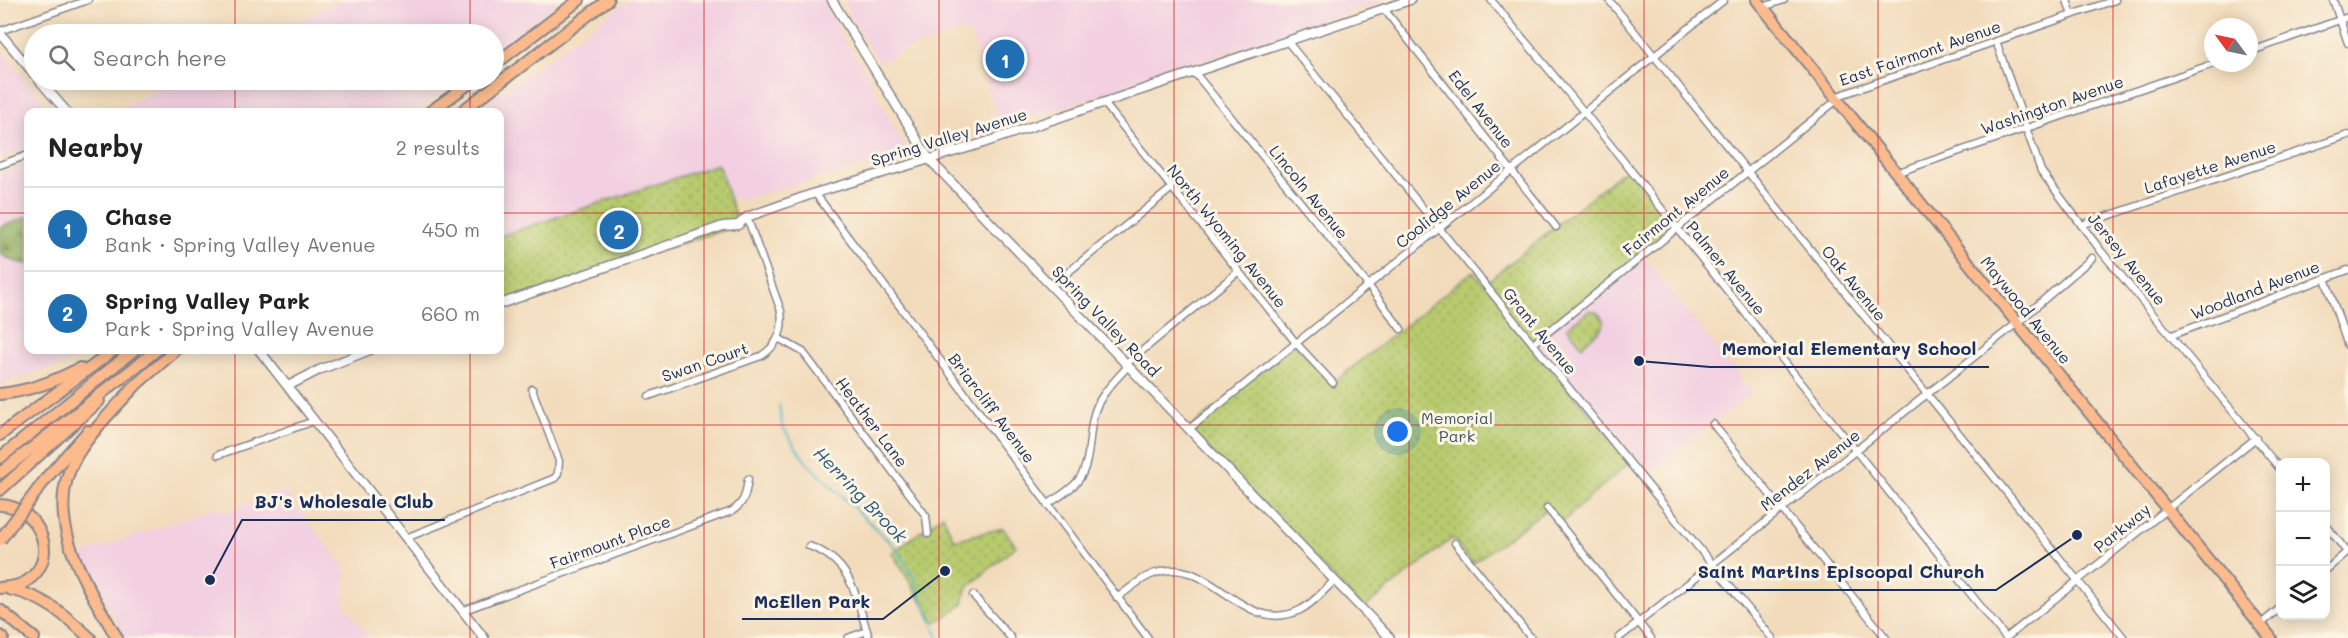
<!DOCTYPE html>
<meta charset="utf-8">
<style>
:root{--surface:#fff;--page:#f2f2f2;--text:#222;--muted:#767676;--line:#e0e0e0;--accent:#1f6fb2}
body{margin:0;font-family:Mali,sans-serif;background:var(--page);color:var(--text)}
.controls{position:absolute;right:18px;bottom:18px;display:grid;overflow:hidden;border-radius:12px;box-shadow:0 3px 15px #0003}
.controls button{width:54px;height:54px;display:grid;place-items:center;padding:0;border:0;border-bottom:2px solid var(--line);background:var(--surface);color:var(--text);font:30px sans-serif}
.compass{position:absolute;left:2204px;top:18px;width:54px;height:54px;border-radius:50%;background:var(--surface);box-shadow:0 3px 15px #0003;rotate:303deg}
.you{position:absolute;left:1398px;top:432px;width:21px;height:21px;margin:-15px;border:4px solid #fff;border-radius:50%;background:#1a73e8;box-shadow:0 0 0 9px #1a73e833}
.badge{display:grid;place-items:center;width:39px;height:39px;border-radius:50%;background:var(--accent);color:#fff;font-size:20px;font-weight:700}
.pin{position:absolute;translate:-50% -50%;border:3px solid #fff;box-shadow:0 2px 6px #0006}
.list{margin:0;padding:0;list-style:none}
h2{display:flex;justify-content:space-between;align-items:center;height:78px;margin:0;padding:0 24px;font-size:26px}
h2 small{font-size:20px;font-weight:400;color:var(--muted)}
.list li{display:grid;grid-template-columns:39px 1fr auto;gap:18px;align-items:center;box-sizing:border-box;height:84px;padding:0 24px;border-top:2px solid var(--line)}
.list b{display:block;font-size:22px;white-space:nowrap}
.list p{margin:0;font-size:20px;white-space:nowrap;color:var(--muted)}
.list em{font-size:20px;font-style:normal;color:var(--muted)}
.icon{flex:none;width:33px;height:33px;fill:none;stroke:currentColor;stroke-width:2;stroke-linecap:round;stroke-linejoin:round}
.map{position:relative;flex:none;width:2348px;height:638px;overflow:hidden}
.search{position:absolute;background:var(--surface);box-shadow:0 3px 15px #0003;left:24px;top:24px;width:480px;height:66px;display:flex;align-items:center;gap:15px;box-sizing:border-box;padding:0 21px;border-radius:33px;color:var(--muted);font-size:22px}
.panel{position:absolute;background:var(--surface);box-shadow:0 3px 15px #0003;left:24px;top:108px;width:480px;height:246px;border-radius:12px}
.map>svg:first-child{display:block}
.built{fill:#f2cfe1}
.forest{fill:url(#forest-firs);stroke:#566e60;stroke-width:1.5}
.park{fill:url(#park-dots);stroke:#697c66;stroke-width:1.5}
.lines{fill:none;stroke-linecap:round;stroke-linejoin:round}
.stream{stroke:#4cb9c7;stroke-width:2}
.minor-casing{stroke:#86858c;stroke-width:9}
.tertiary-casing{stroke:#86858c;stroke-width:11}
.primary-casing{stroke:#86858c;stroke-width:14}
.trunk-casing{stroke:#86858c;stroke-width:14}
.minor{stroke:#fff;stroke-width:6}
.tertiary{stroke:#fff;stroke-width:8}
.primary{stroke:#fcba8d;stroke-width:10}
.trunk{stroke:#fcba8d;stroke-width:10}
.trunk-bridge-casing{stroke:#86858c;stroke-width:14;stroke-linecap:butt}
.trunk-bridge{stroke:#fcba8d;stroke-width:10}
.grid{fill:none;stroke:#d62828;stroke-width:1.5;stroke-opacity:0.55}
.labels{text-anchor:middle;stroke-width:6;stroke-linejoin:round;paint-order:stroke}
.street-label{font-size:16px;fill:#1b2f5e;stroke:#fcf5e5}
.park-label{font-size:16px;fill:#425662;stroke:#fcf5e5}
.water-label{font-size:18px;font-style:italic;fill:#2a587e;stroke:#fcf5e5}
.leader{fill:none;stroke:#1b2f5e;stroke-width:2}
.callout-dot{fill:#1b2f5e;stroke:#fcf5e5;stroke-width:2}
.callout-label{font-size:18px;text-anchor:middle;font-weight:bold;fill:#1b2f5e;stroke:#fcf5e5;stroke-width:6;stroke-linejoin:round;paint-order:stroke}
</style>
<div class="map">
<svg width="2348" height="638" viewBox="0 0 2348 638">
<defs>
<pattern id="forest-firs" width="22" height="20" patternUnits="userSpaceOnUse" patternTransform="scale(1.5)"><rect width="22" height="20" fill="#91ae61"/><path d="M5 1l3.5 6h-7zM16 11l3.5 6h-7z" fill="#768e53"/></pattern>
<pattern id="park-dots" width="8" height="8" patternUnits="userSpaceOnUse" patternTransform="scale(1.5)"><rect width="8" height="8" fill="#b7ca6e"/><path d="M2 2h.1M6 6h.1" fill="none" stroke="#94a45e" stroke-width="1.8" stroke-linecap="round"/></pattern>
</defs>
<rect width="100%" height="100%" fill="#fcf5e5"/>
<filter id="ink" filterUnits="userSpaceOnUse"><feTurbulence type="fractalNoise" baseFrequency=".0167" numOctaves="2"/><feDisplacementMap in="SourceGraphic" scale="12" xChannelSelector="R" yChannelSelector="G"/><feConvolveMatrix kernelMatrix="1 2 1 2 8 2 1 2 1" color-interpolation-filters="sRGB"/></filter>
<filter id="wash" filterUnits="userSpaceOnUse"><feTurbulence type="fractalNoise" baseFrequency=".008" numOctaves="4" result="noise"/><feDisplacementMap in="SourceGraphic" scale="24" xChannelSelector="R" yChannelSelector="G"/><feGaussianBlur stdDeviation="1.35" result="paint"/><feColorMatrix in="noise" values="0 0 0 0 0 0 0 0 0 0 0 0 0 0 0 0 0 1.4 0 .05"/><feComposite in="paint" operator="in"/></filter>
<g filter="url(#wash)">
<rect width="100%" height="100%" fill="#f2dbbb"/>
<g class="built">
<polygon points="342,0 560,0 494,52 494,34 272,34"/>
<polygon points="629,0 824,0 842,37 861,64 908,154 744,199 730,199 718,164 500,236 500,112 473,112"/>
<polygon points="844,0 1385,0 1000,128 972,36 969,33 962,31 902,51 879,63 850,15"/>
<polygon points="0,49 53,112 28,112 28,148 0,158"/>
<polygon points="180,80 457,80 414,112 112,112"/>
<polygon points="28,163 28,350 90,350 82,357 66,363 0,384 0,173"/>
<polygon points="1642,255 1752,393 1643,479 1533,344"/>
<polygon points="283,490 345,567 345,606 370,638 125,638 81,555 217,507 227,512"/>
</g>
<polygon class="forest" points="28,217 28,264 16,262 0,254 0,227"/>
<g class="park">
<polygon points="718,164 738,225 500,304 500,236"/>
<polygon points="1628,167 1677,228 1533,344 1630,462 1560,524 1547,509 1472,564 1453,538 1363,609 1189,429 1296,343 1333,383 1473,271 1484,284"/>
<polygon points="1590,310 1598,313 1604,321 1603,327 1582,346 1567,327"/>
<polygon points="943,515 954,540 1003,528 1016,546 966,589 963,604 935,623 892,553"/>
</g>
<g class="lines">
<polyline class="stream" points="779,405 782,426 806,462 897,549 913,576 938,638"/>
</g>
</g>
<g filter="url(#ink)">
<g class="lines">
<defs>
<g id="minor">
<polyline points="1491,0 1584,112 2006,638"/>
<polyline points="1609,0 2124,638"/>
<polyline points="2067,0 2072,15"/>
<polyline points="2333,0 2348,43"/>
<polyline points="1763,7 1784,0"/>
<polyline points="1384,9 1556,227"/>
<polyline points="0,31 88,0"/>
<polyline points="1287,41 1772,638"/>
<polyline points="1996,41 2041,171 2101,251 2280,469"/>
<polyline points="2249,52 2348,17"/>
<polyline points="1194,72 1368,285 1401,329"/>
<polyline points="1835,97 2115,0"/>
<polyline points="1104,103 1296,343 1333,383"/>
<polyline points="0,165 28,155"/>
<polyline points="1896,173 2216,63"/>
<polyline points="815,193 1148,638"/>
<polyline points="2081,225 2348,135"/>
<polyline points="2325,278 2348,346"/>
<polyline points="1051,286 1172,188"/>
<polyline points="2172,335 2348,270"/>
<polyline points="778,338 803,352 926,516 928,534"/>
<polyline points="1533,344 1837,100"/>
<polyline points="1126,364 1239,271"/>
<path d="M649,396L761,356C777,346 784,331 781,311L747,217"/>
<polyline points="1713,424 1886,638"/>
<polyline points="1189,429 1724,0"/>
<polyline points="218,455 314,421"/>
<path d="M1047,505C1057,498 1069,491 1077,482C1093,462 1087,434 1095,411C1101,393 1116,380 1128,366"/>
<polyline points="1547,508 1651,638"/>
<polyline points="2326,525 2347,552"/>
<polyline points="406,538 555,478 558,473 559,461 532,389"/>
<polyline points="1455,543 1531,638"/>
<path d="M809,546C853,561 856,598 869,638"/>
<polyline points="2326,570 2348,551"/>
<polyline points="973,595 1011,638"/>
<path d="M1117,598C1129,589 1142,577 1156,573C1210,553 1243,638 1300,610C1313,604 1324,590 1335,580"/>
<path d="M462,611L732,511C745,503 746,493 748,479"/>
<polyline points="2260,625 2280,608"/>
<polyline points="848,638 867,631"/>
<polyline points="1619,638 2017,323 2092,258"/>
<polyline points="2006,638 2256,438"/>
</g>
<g id="tertiary">
<polyline points="832,0 929,159 1390,638"/>
<polyline points="0,33 34,74"/>
<polyline points="39,80 67,112"/>
<polyline points="500,304 723,226 738,225 747,217 815,193 977,145 1410,0"/>
<polyline points="259,350 484,638"/>
<polyline points="288,386 319,370 370,350"/>
</g>
<polyline id="primary" points="1757,0 2271,638"/>
<g id="trunk">
<polyline points="494,65 579,0"/>
<polyline points="430,112 474,80"/>
<polyline points="461,112 608,0"/>
<polyline points="131,389 176,350"/>
<path d="M0,394C30,391 54,382 80,368"/>
<polyline points="0,435 114,350"/>
<polyline points="0,458 134,350"/>
<polyline points="0,473 157,350"/>
<polyline points="48,476 88,431"/>
<polyline points="0,490 99,401"/>
<path d="M0,505C38,506 62,557 27,581C19,587 9,587 0,588"/>
<path d="M9,589C43,596 65,615 90,638"/>
<polyline points="0,610 34,638"/>
<polyline points="0,636 3,638"/>
<path d="M117,638C86,584 40,517 77,455C93,429 116,407 136,385"/>
</g>
</defs>
<use href="#minor" class="minor-casing"/>
<use href="#tertiary" class="tertiary-casing"/>
<use href="#primary" class="primary-casing"/>
<use href="#trunk" class="trunk-casing"/>
<use href="#minor" class="minor"/>
<use href="#tertiary" class="tertiary"/>
<use href="#primary" class="primary"/>
<use href="#trunk" class="trunk"/>
<defs>
<polyline id="trunk-bridge" points="0,540 48,476"/>
</defs>
<use href="#trunk-bridge" class="trunk-bridge-casing"/>
<use href="#trunk-bridge" class="trunk-bridge"/>
</g>
</g>
<path class="grid" d="M235,0V34M470,0V34M704,0V638M939,0V638M1174,0V638M1409,0V638M1644,0V638M1878,0V638M2113,0V638M235,80V112M470,80V112M0,213H28M500,213H2348M235,350V638M470,350V638M0,425H2348"/>
<g class="labels">
<g class="street-label">
<text transform="translate(1920 53) rotate(-19)" y="6">East Fairmont Avenue</text>
<text transform="translate(2052 105) rotate(-19)" y="6">Washington Avenue</text>
<text transform="translate(1481 109) rotate(52)" y="6">Edel Avenue</text>
<text transform="translate(949 137) rotate(-17)" y="6">Spring Valley Avenue</text>
<text transform="translate(2210 167) rotate(-18)" y="6">Lafayette Avenue</text>
<text transform="translate(1309 192) rotate(51)" y="6">Lincoln Avenue</text>
<text transform="translate(1448 204) rotate(-39)" y="6">Coolidge Avenue</text>
<text transform="translate(1676 211) rotate(-39)" y="6">Fairmont Avenue</text>
<text transform="translate(1227 236) rotate(51)" y="6">North Wyoming Avenue</text>
<text transform="translate(2127 259) rotate(51)" y="6">Jersey Avenue</text>
<text transform="translate(1726 268) rotate(51)" y="6">Palmer Avenue</text>
<text transform="translate(1854 283) rotate(51)" y="6">Oak Avenue</text>
<text transform="translate(2255 290) rotate(-21)" y="6">Woodland Avenue</text>
<text transform="translate(2026 310) rotate(51)" y="6">Maywood Avenue</text>
<text transform="translate(1106 321) rotate(46)" y="6">Spring Valley Road</text>
<text transform="translate(1540 331) rotate(51)" y="6">Grant Avenue</text>
<text transform="translate(705 362) rotate(-19)" y="6">Swan Court</text>
<text transform="translate(992 408) rotate(53)" y="6">Briarcliff Avenue</text>
<text transform="translate(872 422) rotate(53)" y="6">Heather Lane</text>
<text transform="translate(1810 470) rotate(-38)" y="6">Mendez Avenue</text>
<text transform="translate(2122 528) rotate(-39)" y="6">Parkway</text>
<text transform="translate(610 542) rotate(-20)" y="6">Fairmount Place</text>
</g>
<g class="park-label">
<text x="1457" y="424">Memorial<tspan x="1457" dy="18">Park</tspan></text>
</g>
<g class="water-label">
<text transform="translate(860 495) rotate(46)" y="6">Herring Brook</text>
</g>
</g>
<path class="leader" d="M1639 361L1710 367H1989M210 580L242 520H445M2077 535L1996 590H1686M945 571L883 619H742"/>
<g class="callout-dot">
<circle cx="1639" cy="361" r="6"/>
<circle cx="210" cy="580" r="6"/>
<circle cx="2077" cy="535" r="6"/>
<circle cx="945" cy="571" r="6"/>
</g>
<g class="callout-label">
<text x="1849" y="355">Memorial Elementary School</text>
<text x="344" y="508">BJ's Wholesale Club</text>
<text x="1841" y="578">Saint Martins Episcopal Church</text>
<text x="812" y="608">McEllen Park</text>
</g>
</svg>
<div class="controls">
<button>+</button>
<button>−</button>
<button><svg class="icon" aria-label="layers" viewBox="0 0 24 24"><path d="M12 4l9 5-9 5-9-5zM3 14l9 5 9-5"/></svg></button>
</div>
<svg class="compass" viewBox="-18 -18 36 36"><path d="M0-13l5 13h-10z" fill="#e53935"/><path d="M0 13l5-13h-10z" fill="#767676"/></svg>
<div class="you"></div>
<div class="pin badge" style="left:1005px;top:59px">1</div>
<div class="pin badge" style="left:619px;top:230px">2</div>
<div class="search"><svg class="icon" aria-label="search" viewBox="0 0 24 24"><circle cx="10" cy="10" r="6"/><path d="M15 15l6 6"/></svg>Search here</div>
<section class="panel">
<h2>Nearby<small>2 results</small></h2>
<ul class="list">
<li><span class="badge">1</span><div><b>Chase</b><p>Bank · Spring Valley Avenue</p></div><em>450 m</em></li>
<li><span class="badge">2</span><div><b>Spring Valley Park</b><p>Park · Spring Valley Avenue</p></div><em>660 m</em></li>
</ul>
</section>
</div>
